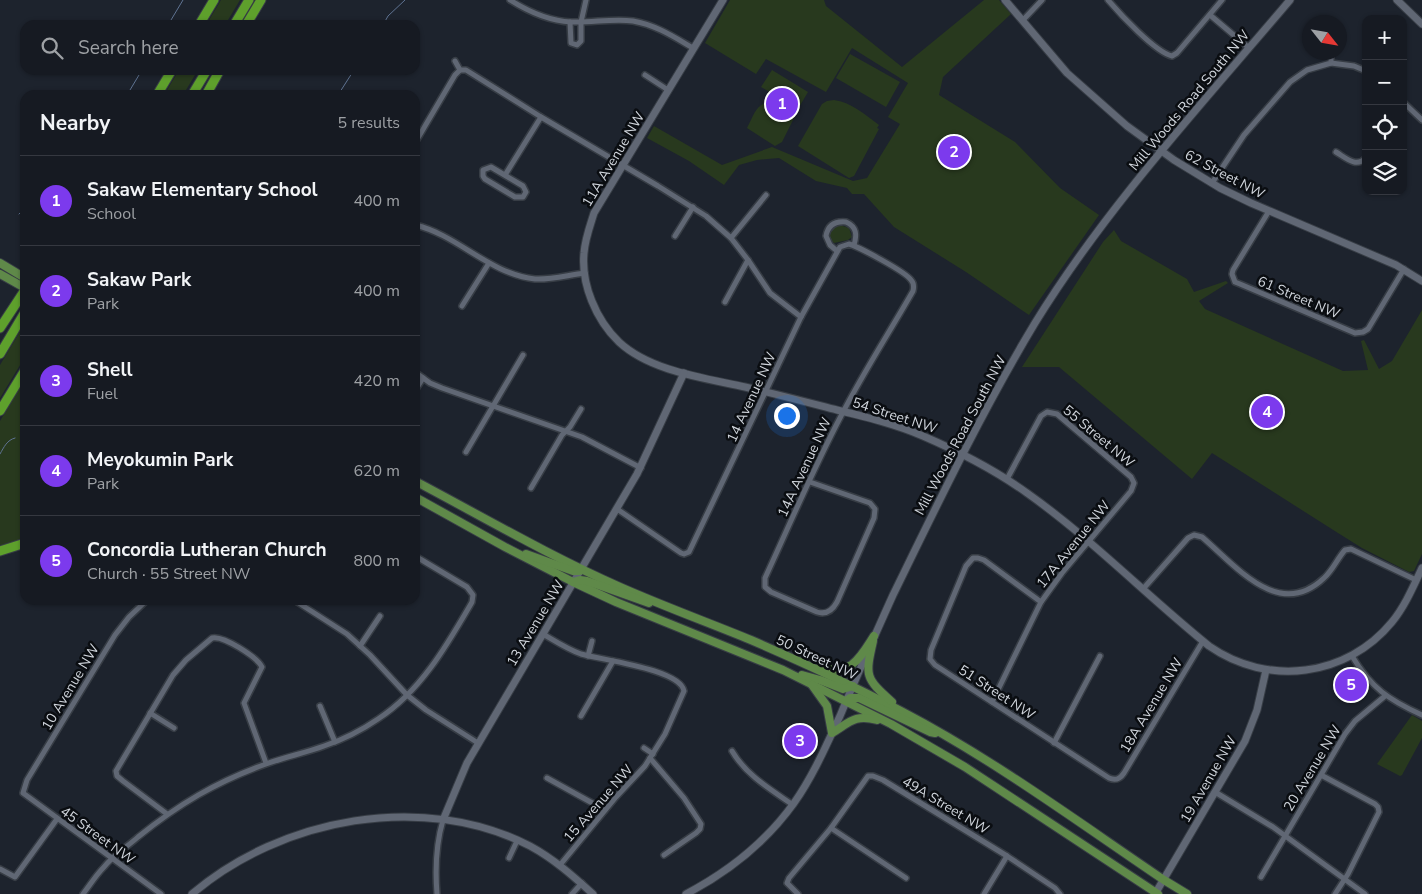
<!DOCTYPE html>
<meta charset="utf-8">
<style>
:root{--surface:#161a22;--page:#1f232a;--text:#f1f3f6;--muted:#9ea1a5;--line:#353840;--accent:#7c3aed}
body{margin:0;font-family:"Nunito Sans",sans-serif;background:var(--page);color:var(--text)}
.controls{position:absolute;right:15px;top:15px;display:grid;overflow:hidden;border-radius:10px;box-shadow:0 1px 4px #0004}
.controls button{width:45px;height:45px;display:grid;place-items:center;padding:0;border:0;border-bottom:1px solid var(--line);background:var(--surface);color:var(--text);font:25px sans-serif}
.compass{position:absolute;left:1302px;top:15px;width:45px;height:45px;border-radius:50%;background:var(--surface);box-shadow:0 1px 4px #0004;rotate:121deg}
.you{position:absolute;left:786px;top:415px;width:18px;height:18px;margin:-12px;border:4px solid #fff;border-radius:50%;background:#1a73e8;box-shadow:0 0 0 8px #1a73e833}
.badge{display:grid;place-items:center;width:32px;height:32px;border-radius:50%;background:var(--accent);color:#fff;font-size:16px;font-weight:700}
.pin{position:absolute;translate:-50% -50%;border:2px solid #fff;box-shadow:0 1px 5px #0006}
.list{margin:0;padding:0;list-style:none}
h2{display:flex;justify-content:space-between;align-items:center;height:65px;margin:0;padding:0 20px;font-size:21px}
h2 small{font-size:16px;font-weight:400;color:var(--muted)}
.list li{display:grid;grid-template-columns:32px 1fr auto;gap:15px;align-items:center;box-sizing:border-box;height:90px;padding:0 20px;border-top:1px solid var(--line)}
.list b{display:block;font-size:19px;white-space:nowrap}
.list p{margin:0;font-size:16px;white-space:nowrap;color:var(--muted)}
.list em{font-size:16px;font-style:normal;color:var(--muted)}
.icon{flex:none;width:28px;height:28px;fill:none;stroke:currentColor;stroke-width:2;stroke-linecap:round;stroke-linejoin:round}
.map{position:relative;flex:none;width:1422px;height:894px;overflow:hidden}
.search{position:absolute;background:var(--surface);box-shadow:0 1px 4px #0004;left:20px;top:20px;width:400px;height:55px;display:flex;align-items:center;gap:12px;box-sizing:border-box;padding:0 18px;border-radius:15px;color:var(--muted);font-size:19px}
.panel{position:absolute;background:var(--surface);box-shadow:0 1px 4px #0004;left:20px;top:90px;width:400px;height:515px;border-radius:15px}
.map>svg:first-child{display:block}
.green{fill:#28391e}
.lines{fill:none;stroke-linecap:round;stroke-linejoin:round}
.stream{stroke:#5f7392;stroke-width:1}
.street-casing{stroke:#373d45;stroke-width:8}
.secondary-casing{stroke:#373d45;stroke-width:9}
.primary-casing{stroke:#373d45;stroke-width:10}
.highway-casing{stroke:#373d45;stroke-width:11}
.street{stroke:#606774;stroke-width:5}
.secondary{stroke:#606774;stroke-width:7}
.primary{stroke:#5f8949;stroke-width:8}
.highway{stroke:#5ea02c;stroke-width:9}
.labels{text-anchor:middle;stroke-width:5;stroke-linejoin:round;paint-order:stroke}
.street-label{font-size:14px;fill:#d0d5dc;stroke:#0a0d11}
</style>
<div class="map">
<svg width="1422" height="894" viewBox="0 0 1422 894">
<rect width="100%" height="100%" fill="#1d232d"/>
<g class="green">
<polygon points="221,0 240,0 225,25 206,25"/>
<polygon points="730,0 824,0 826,6 902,67 984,0 999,0 1011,14 943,77 939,95 1015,142 1060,188 1099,215 1029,315 966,272 894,227 864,194 852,194 847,188 816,181 779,158 757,160 739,165 724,185 689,161 647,138 654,126 722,165 772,147 853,181 867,178 900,124 888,117 908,83 852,48 826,92 766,59 756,74 705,43"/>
<polygon points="850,54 900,82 886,107 836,78"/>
<polygon points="179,70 198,70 183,95 164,95"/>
<polygon points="772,70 808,92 798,109 761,87"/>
<path d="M834,100C851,102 864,114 879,125L877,128L879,129L854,176L849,178L798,146L822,104L827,101Z"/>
<path d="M777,101L796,111V114L782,142L775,146L747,128C756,111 756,102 777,101Z"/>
<path d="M840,225L849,228L852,237L848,240L834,243C826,236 831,227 840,225Z"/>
<polygon points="1114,230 1121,241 1187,279 1194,292 1226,281 1228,283 1199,301 1205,309 1343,371 1368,370 1361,341 1364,340 1379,369 1392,361 1422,310 1422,554 1414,571 1409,572 1362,548 1338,533 1212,453 1192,479 1059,367 1022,367 1103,242"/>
<polygon points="25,323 25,357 0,398 0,365"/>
<polygon points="25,379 25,539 0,548 0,421"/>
<polygon points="1412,715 1422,721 1422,738 1402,775 1400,776 1377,764"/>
</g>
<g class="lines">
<g class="stream">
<polyline points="168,25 183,0"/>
<polyline points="383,25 388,16 405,0"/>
<polyline points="127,95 142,70"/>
<polyline points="338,95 354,70"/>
<polyline points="19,214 22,211 25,211"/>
<path d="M0,454C4,447 7,440 15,438"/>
</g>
<defs>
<g id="street">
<path d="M510,0C529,12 549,21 571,22C592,23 613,18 633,21C656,25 674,37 693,48"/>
<path d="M1108,0C1120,14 1155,52 1172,56L1177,53L1222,0"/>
<polyline points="1210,15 1249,48"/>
<polyline points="1023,20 1042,0"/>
<polyline points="570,22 571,43 577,45 581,41 581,22 586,0"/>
<polyline points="455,61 460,70 466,70 541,117 658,186 706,216 731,238 748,260 770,293 801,317"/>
<polyline points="1331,63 1354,66 1366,71"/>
<polyline points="645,75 668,90"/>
<polyline points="1403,102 1422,120"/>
<polyline points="415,143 455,75 460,70"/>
<path d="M1336,152C1346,158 1356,168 1366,158"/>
<polygon points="491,167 523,186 526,192 523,197 515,197 485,179 483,176 483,170"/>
<polyline points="505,175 541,117"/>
<polyline points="1212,183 1244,135 1290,82 1307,70 1331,63 1331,52"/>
<polyline points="1269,211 1233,270 1232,274 1235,282 1240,284 1355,333 1363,332 1368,329 1404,269"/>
<path d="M415,225C458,235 489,274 535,279C551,280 568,275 585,273"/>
<polyline points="675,236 693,207"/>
<polyline points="731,238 766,195"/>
<path d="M837,251L830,245L826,236C828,225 835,221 846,222C857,227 857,235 854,245"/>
<polyline points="725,302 748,260"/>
<polyline points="462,306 489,263"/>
<polyline points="415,372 430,383 442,388 582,437 641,468"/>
<polyline points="415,391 423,378"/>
<polyline points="466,452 523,355"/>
<polyline points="531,488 562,435 570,427 581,409"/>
<path d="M617,509L681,553L684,554L689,552L801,317L840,247L849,244C859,247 906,272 911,280C914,283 914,287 913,291C889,333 863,373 841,416C813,469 790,524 765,578V587L771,592L817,612C826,615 832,611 837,602L874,518L875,509L870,503L810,482"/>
<path d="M1143,589L1188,538L1194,535L1202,537C1236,566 1279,621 1324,578C1333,570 1337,559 1345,550L1351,549L1416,580"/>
<polyline points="147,600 129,617 115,635 27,780 23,793 161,894"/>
<polyline points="294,600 347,634 370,655 407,695 426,710 478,743"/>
<path d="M1041,602L984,560L978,558H973L966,566L931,650L930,659L935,665L1109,778C1116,781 1120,779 1124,773L1203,641"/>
<path d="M543,634C555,641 567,649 581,654C601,660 680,669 684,691L665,734L645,766L616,797L560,865"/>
<polyline points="360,646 380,616"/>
<polyline points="588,656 592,641"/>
<path d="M1352,656C1371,688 1389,700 1422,715"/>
<polyline points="992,702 1041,602 1062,573 1131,491 1134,483 1131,477 1057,414 1047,412 1041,416 1007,479"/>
<polyline points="320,706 335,742"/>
<polyline points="150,713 174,728"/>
<polyline points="581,716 613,661"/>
<polyline points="1054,743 1100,656"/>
<polyline points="644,748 653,754"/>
<path d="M732,751C746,775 770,789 793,805"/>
<polyline points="650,758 684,798 701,824 700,829 696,833 664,855"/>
<polyline points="1321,775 1375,804 1378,807 1379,812 1348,874 1335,894"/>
<polyline points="547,778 605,810"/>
<polyline points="1215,792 1273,827 1365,894"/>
<path d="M167,814L123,781L117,776L116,771L173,675L186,660L212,638C223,635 257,657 262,667L244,703L266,763"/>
<polyline points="831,828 906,878"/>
<polyline points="509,858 517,841"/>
<polyline points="0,869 15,877 57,819"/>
<polyline points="1261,877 1345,734 1355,721 1385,696"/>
<path d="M83,894C90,885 96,875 104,867C113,855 127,847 138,837C179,804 216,782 266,764C285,757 305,753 324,746C342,740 362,730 378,719C421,691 447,645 472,602L473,595L467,587L415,556"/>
<path d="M437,894C435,869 436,844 443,820"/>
<polyline points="572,894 582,883"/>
<polyline points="798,894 787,883 789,878 831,828 868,776 873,776 883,780 1007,856 1055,888 1060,894"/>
<polyline points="984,894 1007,856"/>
</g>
<g id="secondary">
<path d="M723,0L594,213C590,226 585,239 584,253C581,284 596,320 619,342C650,371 704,378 745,387C776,394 806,402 837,410C866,417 895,424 923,436C960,452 995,470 1027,493C1092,539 1148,597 1209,646C1268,687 1347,677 1392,622C1405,606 1413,587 1422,568"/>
<polyline points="1005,0 1067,73 1127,126 1174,160 1220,188 1251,203 1396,265 1422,281"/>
<polyline points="1397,0 1422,24"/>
<polyline points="443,820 467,763 637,474 684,373"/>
<path d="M192,894C281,818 423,791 530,846C554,859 573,876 593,894"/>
<path d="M686,894C728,872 766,842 794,803C813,776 826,746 840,716C857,675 875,635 893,595C938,503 982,411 1035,323C1107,206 1202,104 1290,0"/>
<polyline points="1155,894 1245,741 1257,710 1266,670"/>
</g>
<g id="primary">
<polyline points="0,263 25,278"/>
<polyline points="0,274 25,288"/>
<path d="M415,481C483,517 550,556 620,587C663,606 707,622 751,640C802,662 852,685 901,711C993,759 1078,822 1164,880L1187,894"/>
<polyline points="415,497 505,547 573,582 616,602 783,670 891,724 965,767 1158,894"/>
<polyline points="526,554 573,571 580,571 581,569"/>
<polyline points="573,582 580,580 587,581 649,603"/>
<path d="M873,641C865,676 865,678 892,702"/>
<path d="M820,667C851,677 860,658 874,636"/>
<polyline points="802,675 820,680 843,689 853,686"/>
<path d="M812,685L827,706L832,733C850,722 855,714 877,720"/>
<polyline points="846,701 850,698 859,698 930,732 935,733"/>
</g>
<g id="highway">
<polyline points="199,25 214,0"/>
<polyline points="234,25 249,0"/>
<polyline points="246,25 261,0"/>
<polyline points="157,95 172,70"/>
<polyline points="192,95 207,70"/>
<polyline points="206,95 220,70"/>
<polyline points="0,328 25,290"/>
<polyline points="0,354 25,312"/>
<polyline points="0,411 25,370"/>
<polyline points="0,551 25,543"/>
</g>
</defs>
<use href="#street" class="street-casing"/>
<use href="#secondary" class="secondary-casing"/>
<use href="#primary" class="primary-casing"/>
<use href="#highway" class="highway-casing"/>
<use href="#street" class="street"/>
<use href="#secondary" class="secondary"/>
<use href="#primary" class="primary"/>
<use href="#highway" class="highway"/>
</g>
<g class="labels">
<g class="street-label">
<text transform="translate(1189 100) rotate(-50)" y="5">Mill Woods Road South NW</text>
<text transform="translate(613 159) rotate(-59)" y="5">11A Avenue NW</text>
<text transform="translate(1225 174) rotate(28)" y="5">62 Street NW</text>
<text transform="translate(1299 297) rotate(23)" y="5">61 Street NW</text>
<text transform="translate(751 397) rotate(-65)" y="5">14 Avenue NW</text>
<text transform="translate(895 415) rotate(18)" y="5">54 Street NW</text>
<text transform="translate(960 435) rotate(-62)" y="5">Mill Woods Road South NW</text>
<text transform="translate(1099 436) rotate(40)" y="5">55 Street NW</text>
<text transform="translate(804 467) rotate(-65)" y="5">14A Avenue NW</text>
<text transform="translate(1073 544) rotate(-51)" y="5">17A Avenue NW</text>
<text transform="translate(535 623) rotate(-59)" y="5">13 Avenue NW</text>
<text transform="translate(817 657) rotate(25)" y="5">50 Street NW</text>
<text transform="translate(70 687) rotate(-59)" y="5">10 Avenue NW</text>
<text transform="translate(997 692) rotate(33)" y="5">51 Street NW</text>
<text transform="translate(1151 705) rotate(-59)" y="5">18A Avenue NW</text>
<text transform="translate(1312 768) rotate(-59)" y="5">20 Avenue NW</text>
<text transform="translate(1208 779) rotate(-60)" y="5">19 Avenue NW</text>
<text transform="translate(598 803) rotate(-49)" y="5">15 Avenue NW</text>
<text transform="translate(946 805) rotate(31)" y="5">49A Street NW</text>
<text transform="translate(98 835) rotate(36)" y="5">45 Street NW</text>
</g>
</g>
</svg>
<div class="controls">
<button>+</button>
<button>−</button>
<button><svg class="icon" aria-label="locate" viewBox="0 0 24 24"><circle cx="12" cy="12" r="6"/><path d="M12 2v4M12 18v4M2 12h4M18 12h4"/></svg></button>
<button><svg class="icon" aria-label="layers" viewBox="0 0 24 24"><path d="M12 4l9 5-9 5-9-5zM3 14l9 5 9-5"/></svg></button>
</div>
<svg class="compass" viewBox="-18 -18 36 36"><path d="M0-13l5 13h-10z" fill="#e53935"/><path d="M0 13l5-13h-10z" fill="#9ea1a5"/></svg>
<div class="you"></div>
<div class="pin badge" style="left:782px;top:104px">1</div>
<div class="pin badge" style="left:954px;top:152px">2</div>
<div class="pin badge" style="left:800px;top:741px">3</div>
<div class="pin badge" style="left:1267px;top:412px">4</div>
<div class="pin badge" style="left:1351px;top:685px">5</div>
<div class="search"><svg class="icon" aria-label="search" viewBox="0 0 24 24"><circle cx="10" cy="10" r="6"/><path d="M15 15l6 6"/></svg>Search here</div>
<section class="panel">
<h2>Nearby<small>5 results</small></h2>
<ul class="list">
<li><span class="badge">1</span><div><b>Sakaw Elementary School</b><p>School</p></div><em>400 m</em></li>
<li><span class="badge">2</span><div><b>Sakaw Park</b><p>Park</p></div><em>400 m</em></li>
<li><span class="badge">3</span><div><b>Shell</b><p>Fuel</p></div><em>420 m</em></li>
<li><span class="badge">4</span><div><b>Meyokumin Park</b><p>Park</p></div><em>620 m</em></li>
<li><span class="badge">5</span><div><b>Concordia Lutheran Church</b><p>Church · 55 Street NW</p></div><em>800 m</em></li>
</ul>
</section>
</div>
